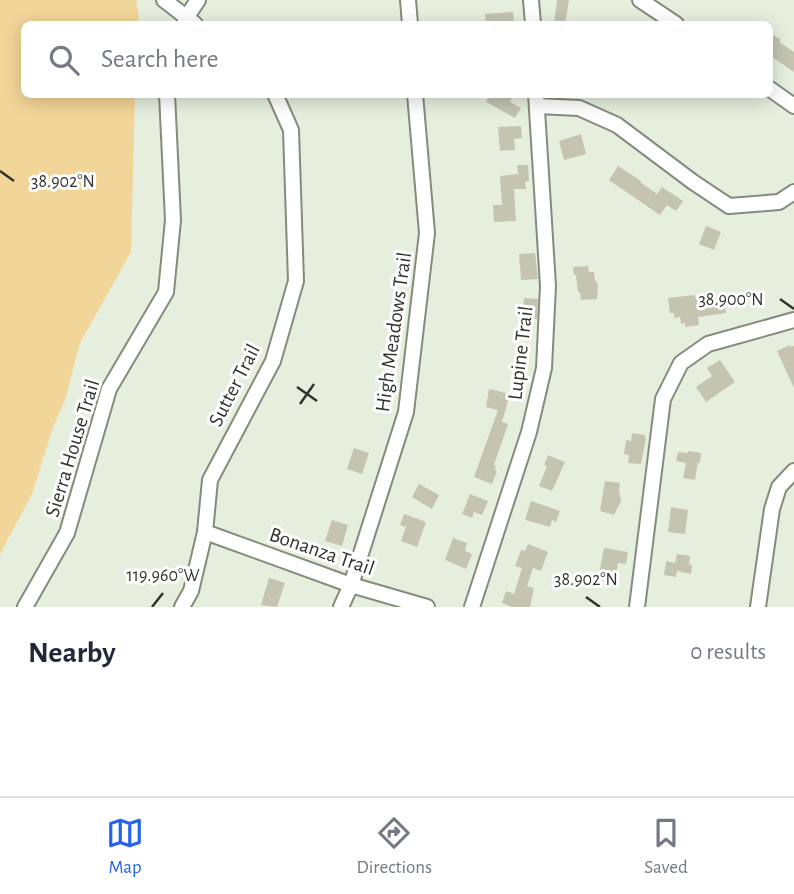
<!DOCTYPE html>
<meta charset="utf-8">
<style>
:root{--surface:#fff;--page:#f2f2f3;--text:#1f2937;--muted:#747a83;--line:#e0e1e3;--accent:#2563eb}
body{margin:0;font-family:"Alegreya Sans",sans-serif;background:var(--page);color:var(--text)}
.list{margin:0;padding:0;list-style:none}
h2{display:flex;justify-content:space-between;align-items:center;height:91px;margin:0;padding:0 28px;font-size:30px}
h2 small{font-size:23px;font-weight:400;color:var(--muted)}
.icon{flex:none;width:38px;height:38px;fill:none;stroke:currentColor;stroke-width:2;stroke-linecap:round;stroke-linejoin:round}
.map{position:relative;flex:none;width:794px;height:607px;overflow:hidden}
.search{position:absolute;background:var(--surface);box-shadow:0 4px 18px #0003;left:21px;right:21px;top:21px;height:77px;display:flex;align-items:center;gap:18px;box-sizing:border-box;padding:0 24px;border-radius:10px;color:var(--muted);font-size:26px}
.sheet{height:189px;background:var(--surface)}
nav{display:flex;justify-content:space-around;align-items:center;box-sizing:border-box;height:98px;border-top:2px solid var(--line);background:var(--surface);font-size:19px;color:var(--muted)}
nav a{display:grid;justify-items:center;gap:4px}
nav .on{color:var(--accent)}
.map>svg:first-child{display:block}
.green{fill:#f2d598}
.building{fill:#c4c4b1}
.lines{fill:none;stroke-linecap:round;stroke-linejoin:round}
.minor-casing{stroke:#848c7c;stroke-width:18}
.minor{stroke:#fff;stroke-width:14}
.ticks{fill:none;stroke:#31342e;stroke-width:2.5}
.labels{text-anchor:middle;stroke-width:6;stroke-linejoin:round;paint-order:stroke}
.street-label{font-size:21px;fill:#31342e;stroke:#fff}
.ticks-label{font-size:18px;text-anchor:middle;fill:#31342e;stroke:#fff;stroke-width:6;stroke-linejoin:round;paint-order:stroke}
</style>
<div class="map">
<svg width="794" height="607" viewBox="0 0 794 607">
<rect width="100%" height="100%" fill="#e6efde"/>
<polygon class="green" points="0,0 136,0 139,18 138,24 24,24 24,94 135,95 131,252 80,343 65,400 53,427 32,494 0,554"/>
<g class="building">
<polygon points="557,0 569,0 565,24 554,24"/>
<polygon points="513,12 514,24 486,24 485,14"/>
<polygon points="769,32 781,40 779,42 794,52 794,72 769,55"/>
<polygon points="490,94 514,94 510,102 521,108 515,118 486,102"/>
<polygon points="521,126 522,138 514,139 515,150 500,151 498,127"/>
<polygon points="581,134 586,154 564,160 559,141"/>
<polygon points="517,165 528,165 529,181 525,182 526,189 514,189 516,221 494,222 493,205 502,205 500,176 518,174"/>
<polygon points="618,166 641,181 640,182 657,194 662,187 683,201 676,211 667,205 660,215 609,180"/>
<polygon points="706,226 721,232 714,250 699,244"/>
<polygon points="535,253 538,279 521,280 519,254"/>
<polygon points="588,266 589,272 594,272 595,280 598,284 597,299 581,300 580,292 578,292 576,275 574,275 573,267"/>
<polygon points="695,295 695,298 707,297 708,301 724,299 726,313 698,317 699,325 685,327 685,323 681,324 680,317 674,318 674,313 670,313 668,298"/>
<polygon points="524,298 538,299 537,319 522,317"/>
<polygon points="790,345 791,347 794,346 794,388 777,351"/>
<polygon points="720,360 735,382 706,402 696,387 712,376 707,368"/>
<polygon points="489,389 510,394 502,422 508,424 494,465 496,466 495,470 497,471 492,484 474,477 498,410 486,407"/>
<polygon points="632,433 645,435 645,438 646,438 641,464 628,463 629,455 624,454 626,440 631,441"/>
<polygon points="354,448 369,453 362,474 347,469"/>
<polygon points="688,451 701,453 700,463 698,462 695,480 683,478 686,463 676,461 678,452 688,453"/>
<polygon points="548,455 565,462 552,491 539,486 547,466 544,465"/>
<polygon points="605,481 620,483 619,489 621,501 614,515 600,511"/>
<polygon points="419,484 439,495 432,509 412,497"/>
<polygon points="470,494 488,501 482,515 474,512 472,518 462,514"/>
<polygon points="531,501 560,511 556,522 552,520 550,527 525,520"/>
<polygon points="671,507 688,510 685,534 668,532"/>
<polygon points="404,514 426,522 417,547 401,541 406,527 400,525"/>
<polygon points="332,520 348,525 342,546 325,541"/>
<polygon points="453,538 467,543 465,551 472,554 466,569 445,560"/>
<polygon points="528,544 548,552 541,571 533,568 527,586 534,588 530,607 512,607 502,603 506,591 514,594 522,568 515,566 521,550 525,551"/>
<polygon points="604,548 628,552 626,564 618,563 616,578 599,575"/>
<polygon points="677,554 690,556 689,565 692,565 691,574 677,571 676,577 664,575 666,561 675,563"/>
<polygon points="269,578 285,583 277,607 261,605"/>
</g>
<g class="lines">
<defs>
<g id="minor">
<polyline points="164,0 195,24"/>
<polyline points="408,0 410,24"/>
<polyline points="531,0 533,24"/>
<polyline points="640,0 676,24"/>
<polyline points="184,24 186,18 198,0"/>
<polyline points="770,89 794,106"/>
<polyline points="537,106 579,108 617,125 693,182 729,206 779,202 794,192"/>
<polyline points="205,532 351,585 427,607"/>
<polyline points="25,607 67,533 109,389 166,292 173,220 167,94"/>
<polyline points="182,607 191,591 205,532 210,480 273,361 296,281 291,130 275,94"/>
<polyline points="341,607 351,585 406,412 427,233 415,94"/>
<polyline points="472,607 529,432 544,368 548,286 536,94"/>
<polyline points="637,607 663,399 681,363 708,344 794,320"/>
<polyline points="758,607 772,509 779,487 794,471"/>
</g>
</defs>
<use href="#minor" class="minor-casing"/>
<use href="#minor" class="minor"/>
</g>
<path class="ticks" d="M0,171L14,181M780,299L794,309M297,387L317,401M300,404L314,384M586,597L600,607M152,607L163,593"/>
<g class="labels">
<g class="street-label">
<text transform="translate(393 332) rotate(-82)" y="7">High Meadows Trail</text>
<text transform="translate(520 353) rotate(-83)" y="7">Lupine Trail</text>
<text transform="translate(234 385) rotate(-63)" y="7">Sutter Trail</text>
<text transform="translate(72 448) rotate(-73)" y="7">Sierra House Trail</text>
<text transform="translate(322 551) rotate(19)" y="7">Bonanza Trail</text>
</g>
</g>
<g class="ticks-label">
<text x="63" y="187">38.902°N</text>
<text x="731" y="305">38.900°N</text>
<text x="163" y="581">119.960°W</text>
<text x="586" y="585">38.902°N</text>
</g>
</svg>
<div class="search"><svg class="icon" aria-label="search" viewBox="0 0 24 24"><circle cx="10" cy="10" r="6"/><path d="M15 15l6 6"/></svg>Search here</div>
</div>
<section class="sheet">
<h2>Nearby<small>0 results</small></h2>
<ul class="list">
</ul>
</section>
<nav>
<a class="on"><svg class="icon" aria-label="map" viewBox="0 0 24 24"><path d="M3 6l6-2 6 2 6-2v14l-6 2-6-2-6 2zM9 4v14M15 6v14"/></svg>Map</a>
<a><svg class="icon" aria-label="directions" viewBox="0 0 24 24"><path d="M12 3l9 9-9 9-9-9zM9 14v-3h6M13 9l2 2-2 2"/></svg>Directions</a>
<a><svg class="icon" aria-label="saved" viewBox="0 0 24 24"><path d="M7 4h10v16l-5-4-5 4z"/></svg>Saved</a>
</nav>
